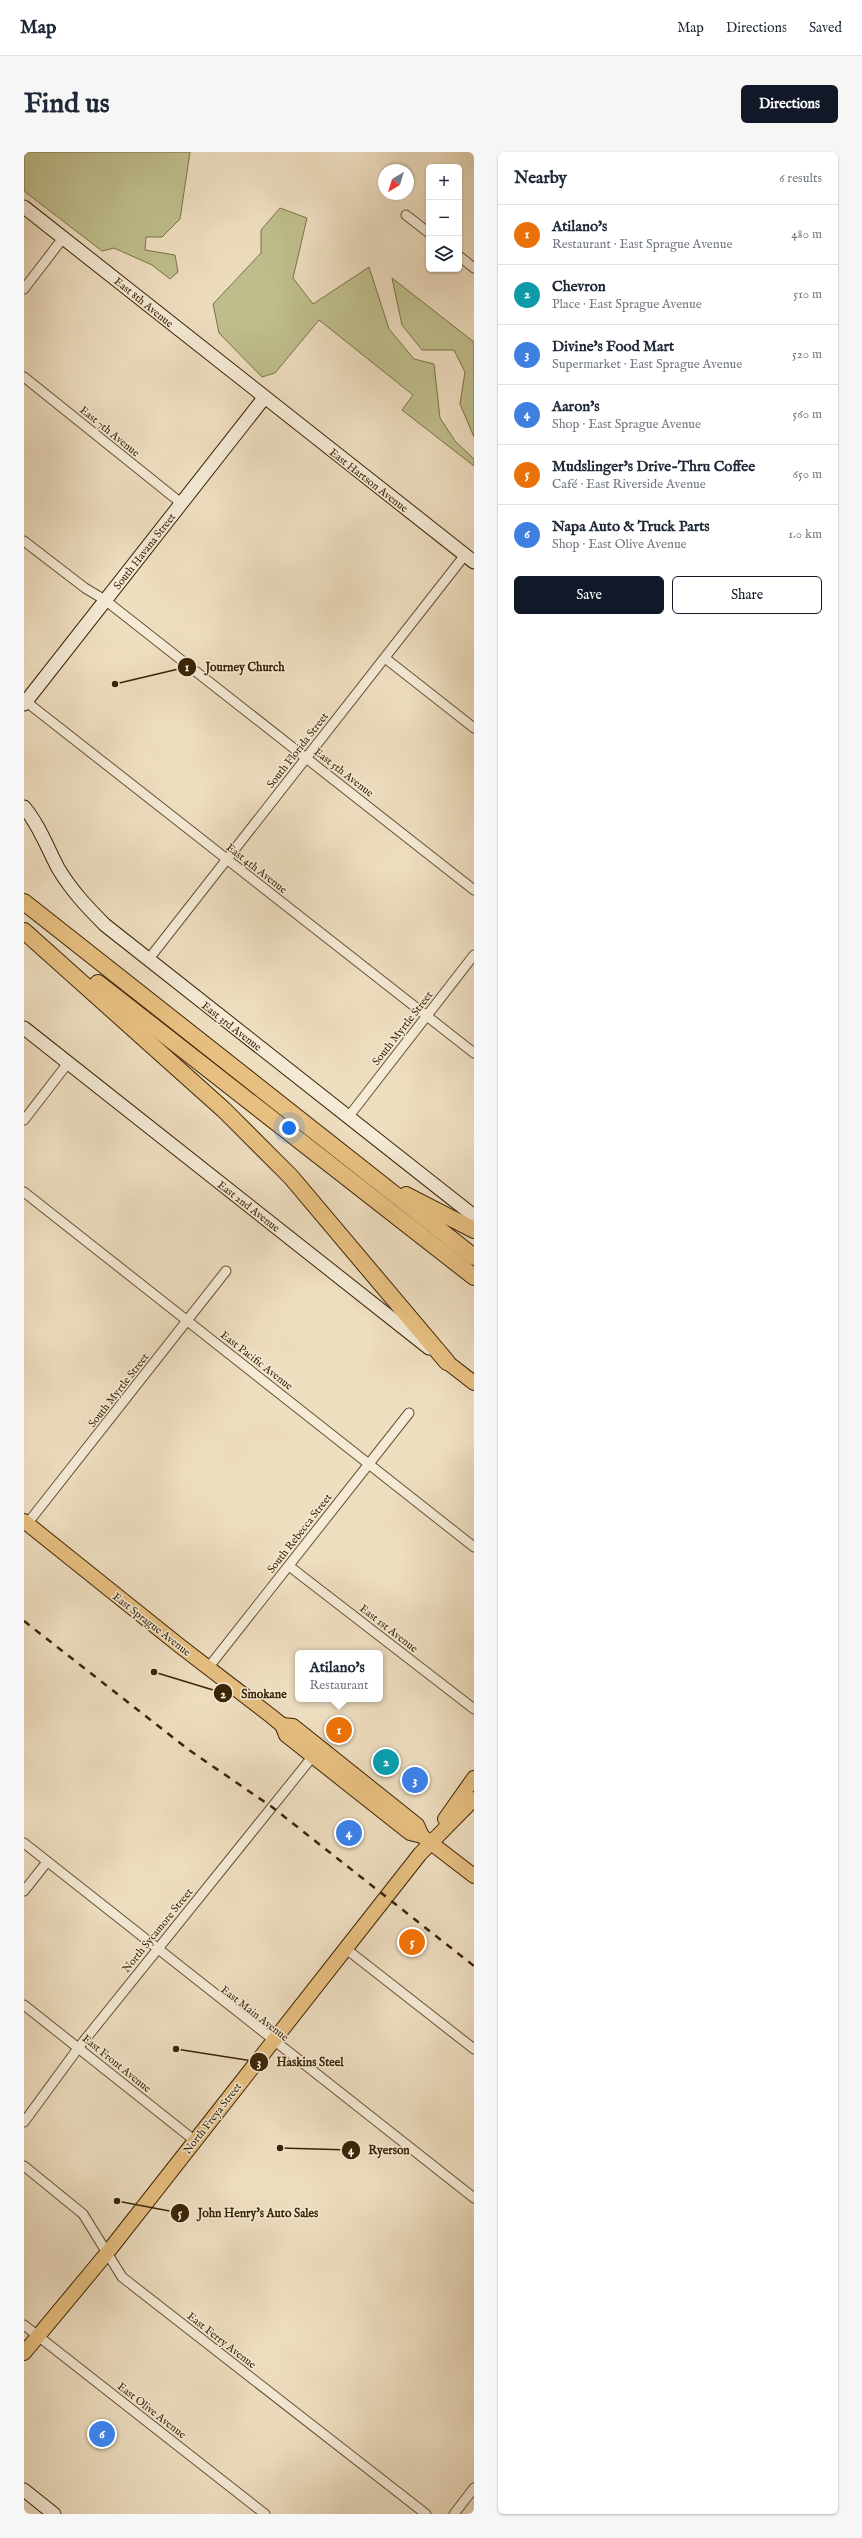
<!DOCTYPE html>
<meta charset="utf-8">
<style>
:root{--surface:#fff;--page:#f6f6f7;--text:#1f2937;--muted:#747a83;--line:#e0e1e3;--accent:#111827}
body{margin:0;font-family:"IM FELL English",serif;background:var(--page);color:var(--text)}
.controls{position:absolute;right:12px;top:12px;display:grid;overflow:hidden;border-radius:6px;box-shadow:0 1px 3px #0004}
.controls button{width:36px;height:36px;display:grid;place-items:center;padding:0;border:0;border-bottom:1px solid var(--line);background:var(--surface);color:var(--text);font:20px sans-serif}
.compass{position:absolute;left:354px;top:12px;width:36px;height:36px;border-radius:50%;background:var(--surface);box-shadow:0 1px 3px #0004;rotate:218deg}
.you{position:absolute;left:265px;top:976px;width:14px;height:14px;margin:-10px;border:3px solid #fff;border-radius:50%;background:#1a73e8;box-shadow:0 0 0 6px #1a73e833}
.badge{display:grid;place-items:center;width:26px;height:26px;border-radius:50%;background:var(--accent);color:#fff;font-size:13px;font-weight:700}
.pin{position:absolute;translate:-50% -50%;border:2px solid #fff;box-shadow:0 1px 4px #0006}
.popup{position:absolute;left:271px;top:1498px;width:88px;height:52px;box-sizing:border-box;display:grid;place-content:center;border-radius:6px;background:var(--surface);filter:drop-shadow(0 1px 3px #0005);font-size:13px;white-space:nowrap;color:var(--muted)}
.popup b{font-size:15px;color:var(--text)}
.popup::after{content:'';position:absolute;left:50%;top:100%;margin-left:-8px;border:8px solid transparent;border-top-color:var(--surface)}
.list{margin:0;padding:0;list-style:none}
h2{display:flex;justify-content:space-between;align-items:center;height:52px;margin:0;padding:0 16px;font-size:17px}
h2 small{font-size:13px;font-weight:400;color:var(--muted)}
.list li{display:grid;grid-template-columns:26px 1fr auto;gap:12px;align-items:center;box-sizing:border-box;height:60px;padding:0 16px;border-top:1px solid var(--line)}
.list b{display:block;font-size:15px;white-space:nowrap}
.list p{margin:0;font-size:13px;white-space:nowrap;color:var(--muted)}
.list em{font-size:13px;font-style:normal;color:var(--muted)}
.actions{display:flex;gap:8px;padding:12px 16px}
.actions a{flex:1;padding:9px 0;border:1px solid var(--accent);border-radius:6px;text-align:center;font-size:14px;color:var(--accent)}
.actions .main{background:var(--accent);color:#fff}
.icon{flex:none;width:22px;height:22px;fill:none;stroke:currentColor;stroke-width:2;stroke-linecap:round;stroke-linejoin:round}
.map{position:relative;flex:none;width:450px;height:2362px;overflow:hidden;border-radius:6px}
header{display:flex;align-items:center;gap:24px;box-sizing:border-box;height:56px;padding:0 20px;background:var(--surface);border-bottom:1px solid var(--line)}
header strong{font-size:19px}
nav{display:flex;gap:22px;margin-inline-start:auto;font-size:14px}
.intro{display:flex;align-items:center;justify-content:space-between;box-sizing:border-box;height:96px;padding:0 24px}
h1{margin:0;font-size:28px}
.button{padding:10px 18px;border-radius:6px;background:var(--accent);color:#fff;font-size:14px;font-weight:700}
main{display:flex;gap:24px;padding:0 24px}
aside{flex:1;background:var(--surface);border-radius:6px;box-shadow:0 1px 3px #0004}
.map>svg:first-child{display:block}
.green{fill:#bfbf8d;stroke:#7c7249}
.lines{fill:none;stroke-linecap:round;stroke-linejoin:round}
.street-casing{stroke:#675234;stroke-width:11}
.secondary-casing{stroke:#3a2405;stroke-width:15}
.primary-casing{stroke:#3a2405;stroke-width:16}
.highway-casing{stroke:#3a2405;stroke-width:18}
.street{stroke:#f4ead6;stroke-width:9}
.secondary{stroke:#f4ead6;stroke-width:13}
.primary{stroke:#e7bf80;stroke-width:14}
.highway{stroke:#e7bf80;stroke-width:16}
.rail{stroke:#3a2405;stroke-width:2.5;stroke-dasharray:7 7;stroke-linecap:butt}
.labels{text-anchor:middle;stroke-width:3;stroke-linejoin:round;paint-order:stroke}
.street-label{font-size:11px;fill:#3a2405;stroke:#f4ead6}
.leader{fill:none;stroke:#3a2405;stroke-width:1.5}
.callout-dot{fill:#3a2405;stroke:#f4ead6;stroke-width:1.5}
.mark-label{font-size:12px;text-anchor:middle;font-weight:bold;fill:#fff}
.callout-label{font-size:12px;text-anchor:middle;font-weight:bold;fill:#3a2405;stroke:#f4ead6;stroke-width:3;stroke-linejoin:round;paint-order:stroke}
</style>
<header>
<strong>Map</strong>
<nav><a>Map</a><a>Directions</a><a>Saved</a></nav>
</header>
<div class="intro"><h1>Find us</h1><a class="button">Directions</a></div>
<main>
<div class="map">
<svg width="450" height="2362" viewBox="0 0 450 2362">
<rect width="100%" height="100%" fill="#eedec0"/>
<filter id="stains"><feTurbulence type="fractalNoise" baseFrequency=".005" numOctaves="4"/><feColorMatrix values="0 0 0 0 .2 0 0 0 0 .09 0 0 0 0 .02 0 0 0 .5 -.17"/></filter>
<radialGradient id="worn" r=".72"><stop offset=".6" stop-color="#630" stop-opacity="0"/><stop offset="1" stop-color="#630" stop-opacity=".3"/></radialGradient>
<g class="green">
<polygon points="0,0 166,0 156,67 138,85 122,85 121,98 151,103 154,120 146,127 128,113 90,96 78,99 0,39"/>
<polygon points="256,56 283,66 269,126 289,152 345,115 365,177 390,207 410,212 416,266 431,289 450,307 450,314 378,258 389,243 295,168 251,221 238,225 195,181 189,152 237,101 237,78"/>
<polygon points="368,126 450,190 450,285 436,252 441,220 430,198 398,198 378,173"/>
</g>
<g class="lines">
<defs>
<g id="street">
<polyline points="382,63 405,81"/>
<polyline points="435,104 450,116"/>
<polyline points="0,137 39,86"/>
<polyline points="0,225 157,351"/>
<polyline points="0,389 61,436 81,448 450,738"/>
<polyline points="361,506 450,576"/>
<polyline points="0,548 450,901"/>
<polyline points="124,808 441,403"/>
<polyline points="325,964 450,803"/>
<polyline points="0,968 44,911"/>
<polyline points="0,1040 450,1395"/>
<polyline points="3,1372 202,1119"/>
<polyline points="265,1414 450,1557"/>
<polyline points="184,1516 385,1261"/>
<polyline points="0,1691 450,2046"/>
<polyline points="0,1739 23,1710"/>
<polyline points="321,1796 450,1897"/>
<polyline points="0,1853 170,1988"/>
<polyline points="0,1970 55,1895 289,1604"/>
<polyline points="0,2014 59,2062 98,2125 402,2362"/>
<polyline points="0,2173 241,2362"/>
<polyline points="430,2362 450,2336"/>
</g>
<g id="secondary">
<polyline points="0,55 450,410"/>
<polyline points="0,552 240,246"/>
<path d="M0,655C15,673 23,695 34,716C47,738 63,755 81,773L450,1064"/>
<polyline points="0,876 405,1196"/>
<polyline points="0,2338 30,2362"/>
</g>
<g id="primary">
<polyline points="423,1210 450,1231"/>
<polyline points="0,1369 156,1494 247,1564 258,1573 262,1583 386,1681 398,1684 450,1724"/>
<polyline points="258,1573 269,1574 393,1673 398,1684"/>
<polyline points="421,1667 450,1626"/>
<polyline points="0,2201 83,2101 396,1702 450,1647"/>
</g>
<g id="highway">
<polyline points="0,750 450,1105"/>
<polyline points="0,779 200,958 267,1025 423,1210"/>
<polyline points="74,831 450,1125"/>
<polyline points="382,1043 450,1078"/>
</g>
</defs>
<use href="#street" class="street-casing"/>
<use href="#secondary" class="secondary-casing"/>
<use href="#primary" class="primary-casing"/>
<use href="#highway" class="highway-casing"/>
<use href="#street" class="street"/>
<use href="#secondary" class="secondary"/>
<use href="#primary" class="primary"/>
<use href="#highway" class="highway"/>
<polyline class="rail" points="0,1469 165,1598 248,1655 450,1814"/>
</g>
<g class="labels">
<g class="street-label">
<text transform="translate(120 150) rotate(39)" y="4">East 8th Avenue</text>
<text transform="translate(86 279) rotate(39)" y="4">East 7th Avenue</text>
<text transform="translate(345 328) rotate(38)" y="4">East Hartson Avenue</text>
<text transform="translate(120 399) rotate(-52)" y="4">South Havana Street</text>
<text transform="translate(273 598) rotate(-52)" y="4">South Florida Street</text>
<text transform="translate(320 620) rotate(38)" y="4">East 5th Avenue</text>
<text transform="translate(233 716) rotate(38)" y="4">East 4th Avenue</text>
<text transform="translate(208 874) rotate(38)" y="4">East 3rd Avenue</text>
<text transform="translate(378 876) rotate(-52)" y="4">South Myrtle Street</text>
<text transform="translate(225 1054) rotate(38)" y="4">East 2nd Avenue</text>
<text transform="translate(233 1208) rotate(38)" y="4">East Pacific Avenue</text>
<text transform="translate(94 1238) rotate(-52)" y="4">South Myrtle Street</text>
<text transform="translate(275 1381) rotate(-52)" y="4">South Rebecca Street</text>
<text transform="translate(128 1472) rotate(38)" y="4">East Sprague Avenue</text>
<text transform="translate(365 1476) rotate(38)" y="4">East 1st Avenue</text>
<text transform="translate(133 1778) rotate(-51)" y="4">North Sycamore Street</text>
<text transform="translate(231 1861) rotate(38)" y="4">East Main Avenue</text>
<text transform="translate(93 1911) rotate(39)" y="4">East Front Avenue</text>
<text transform="translate(188 1966) rotate(-52)" y="4">North Freya Street</text>
<text transform="translate(198 2188) rotate(38)" y="4">East Ferry Avenue</text>
<text transform="translate(128 2258) rotate(38)" y="4">East Olive Avenue</text>
</g>
</g>
<path class="leader" d="M91 532L163 515M130 1520L199 1541M152 1897L235 1910M256 1996L327 1998M93 2049L156 2061"/>
<g class="callout-dot">
<circle cx="91" cy="532" r="4"/>
<circle cx="130" cy="1520" r="4"/>
<circle cx="152" cy="1897" r="4"/>
<circle cx="256" cy="1996" r="4"/>
<circle cx="93" cy="2049" r="4"/>
<circle cx="163" cy="515" r="10"/>
<circle cx="199" cy="1541" r="10"/>
<circle cx="235" cy="1910" r="10"/>
<circle cx="327" cy="1998" r="10"/>
<circle cx="156" cy="2061" r="10"/>
</g>
<g class="mark-label">
<text x="163" y="519">1</text>
<text x="199" y="1546">2</text>
<text x="235" y="1914">3</text>
<text x="327" y="2002">4</text>
<text x="156" y="2065">5</text>
</g>
<g class="callout-label">
<text x="221" y="519">Journey Church</text>
<text x="240" y="1546">Smokane</text>
<text x="286" y="1914">Haskins Steel</text>
<text x="365" y="2002">Ryerson</text>
<text x="234" y="2065">John Henry's Auto Sales</text>
</g>
<rect width="100%" height="100%" filter="url(#stains)"/>
<rect width="100%" height="100%" fill="url(#worn)"/>
</svg>
<div class="controls">
<button>+</button>
<button>−</button>
<button><svg class="icon" aria-label="layers" viewBox="0 0 24 24"><path d="M12 4l9 5-9 5-9-5zM3 14l9 5 9-5"/></svg></button>
</div>
<svg class="compass" viewBox="-18 -18 36 36"><path d="M0-13l5 13h-10z" fill="#e53935"/><path d="M0 13l5-13h-10z" fill="#747a83"/></svg>
<div class="you"></div>
<div class="pin badge" style="left:315px;top:1578px;background:#e8710a">1</div>
<div class="popup"><b>Atilano's</b>Restaurant</div>
<div class="pin badge" style="left:362px;top:1610px;background:#0f9aa8">2</div>
<div class="pin badge" style="left:391px;top:1628px;background:#3f7fe0">3</div>
<div class="pin badge" style="left:325px;top:1681px;background:#3f7fe0">4</div>
<div class="pin badge" style="left:388px;top:1790px;background:#e8710a">5</div>
<div class="pin badge" style="left:78px;top:2282px;background:#3f7fe0">6</div>
</div>
<aside>
<h2>Nearby<small>6 results</small></h2>
<ul class="list">
<li><span class="badge" style="background:#e8710a">1</span><div><b>Atilano's</b><p>Restaurant · East Sprague Avenue</p></div><em>480 m</em></li>
<li><span class="badge" style="background:#0f9aa8">2</span><div><b>Chevron</b><p>Place · East Sprague Avenue</p></div><em>510 m</em></li>
<li><span class="badge" style="background:#3f7fe0">3</span><div><b>Divine's Food Mart</b><p>Supermarket · East Sprague Avenue</p></div><em>520 m</em></li>
<li><span class="badge" style="background:#3f7fe0">4</span><div><b>Aaron's</b><p>Shop · East Sprague Avenue</p></div><em>560 m</em></li>
<li><span class="badge" style="background:#e8710a">5</span><div><b>Mudslinger's Drive-Thru Coffee</b><p>Café · East Riverside Avenue</p></div><em>650 m</em></li>
<li><span class="badge" style="background:#3f7fe0">6</span><div><b>Napa Auto &amp; Truck Parts</b><p>Shop · East Olive Avenue</p></div><em>1.0 km</em></li>
</ul>
<div class="actions"><a class="main">Save</a><a>Share</a></div>
</aside>
</main>
